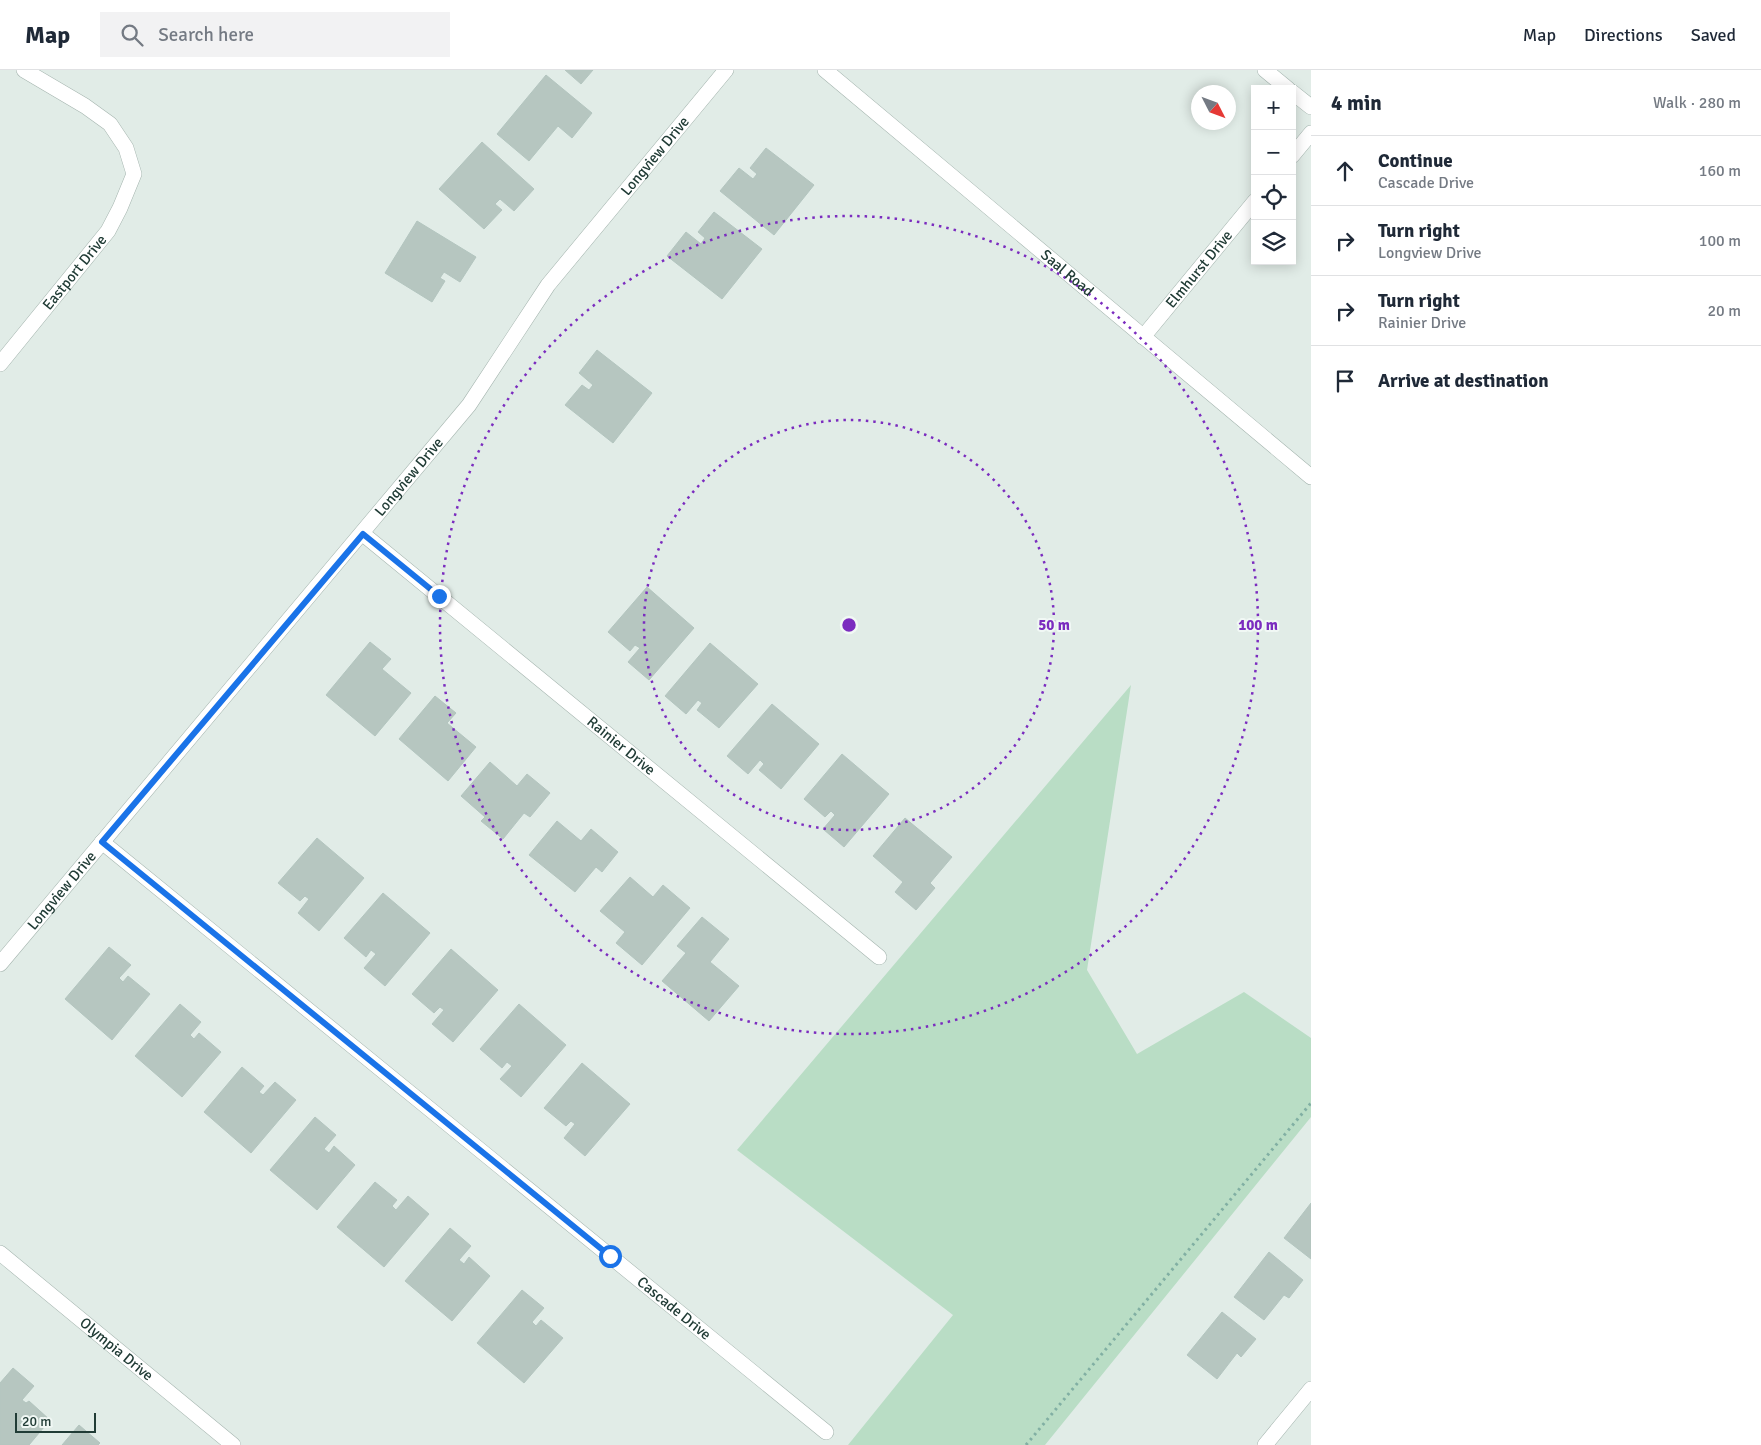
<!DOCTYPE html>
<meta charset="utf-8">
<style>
:root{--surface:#fff;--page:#f2f2f3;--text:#1f2937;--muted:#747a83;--line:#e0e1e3}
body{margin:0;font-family:Signika,sans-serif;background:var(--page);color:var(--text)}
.controls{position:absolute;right:15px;top:15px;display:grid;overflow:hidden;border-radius:0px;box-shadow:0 2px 12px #0003}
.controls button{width:45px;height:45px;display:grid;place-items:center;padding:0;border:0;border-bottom:1px solid var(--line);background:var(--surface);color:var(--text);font:25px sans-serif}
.compass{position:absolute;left:1191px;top:15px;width:45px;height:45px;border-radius:50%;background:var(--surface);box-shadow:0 2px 12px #0003;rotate:132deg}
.scale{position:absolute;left:15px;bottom:12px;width:81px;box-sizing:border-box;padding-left:5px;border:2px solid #213c36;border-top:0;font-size:14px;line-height:18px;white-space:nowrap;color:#213c36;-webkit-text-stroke:4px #f1f8f5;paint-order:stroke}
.stop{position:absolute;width:15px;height:15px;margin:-11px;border:4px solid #1a73e8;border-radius:50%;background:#fff}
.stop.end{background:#1a73e8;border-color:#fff;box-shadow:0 1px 5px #0008}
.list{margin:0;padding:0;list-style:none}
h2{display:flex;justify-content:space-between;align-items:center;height:65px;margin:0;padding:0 20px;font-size:21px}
h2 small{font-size:16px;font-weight:400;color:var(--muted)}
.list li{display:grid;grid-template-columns:32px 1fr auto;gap:15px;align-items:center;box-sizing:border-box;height:70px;padding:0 20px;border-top:1px solid var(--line)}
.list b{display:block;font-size:19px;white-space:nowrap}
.list p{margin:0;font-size:16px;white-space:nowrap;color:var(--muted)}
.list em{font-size:16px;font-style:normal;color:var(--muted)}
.icon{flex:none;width:28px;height:28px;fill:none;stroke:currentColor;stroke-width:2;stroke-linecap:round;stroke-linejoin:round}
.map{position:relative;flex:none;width:1311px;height:1375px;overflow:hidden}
header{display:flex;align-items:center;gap:30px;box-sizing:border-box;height:70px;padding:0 25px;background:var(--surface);border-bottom:1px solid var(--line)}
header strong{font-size:24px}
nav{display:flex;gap:28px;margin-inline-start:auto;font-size:18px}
.search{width:350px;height:45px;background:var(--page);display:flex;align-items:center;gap:12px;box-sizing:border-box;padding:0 18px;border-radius:0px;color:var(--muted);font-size:19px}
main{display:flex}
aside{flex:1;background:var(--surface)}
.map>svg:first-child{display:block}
.green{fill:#b9ddc5}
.building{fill:#b6c6c0;stroke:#b3c5bf}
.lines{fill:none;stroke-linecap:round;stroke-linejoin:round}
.minor-casing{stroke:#a4b4ae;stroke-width:16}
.tertiary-casing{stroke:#a4b4ae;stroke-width:16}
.path{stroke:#81afa3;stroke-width:3;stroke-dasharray:2.5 4;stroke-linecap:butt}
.minor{stroke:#fff;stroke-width:15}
.tertiary{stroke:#fff;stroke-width:15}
.route{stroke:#1a73e8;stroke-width:6}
.ring{fill:none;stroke:#7b2cbf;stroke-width:2.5;stroke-dasharray:2.5 5}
.labels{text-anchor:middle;stroke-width:4;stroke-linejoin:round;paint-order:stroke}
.street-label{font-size:15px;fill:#213c36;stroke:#f1f8f5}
.centre{fill:#7b2cbf;stroke:#f1f8f5;stroke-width:2.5}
.ring-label{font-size:15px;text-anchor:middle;font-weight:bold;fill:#7b2cbf;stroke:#f1f8f5;stroke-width:4;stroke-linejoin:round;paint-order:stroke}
</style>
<header>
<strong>Map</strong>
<div class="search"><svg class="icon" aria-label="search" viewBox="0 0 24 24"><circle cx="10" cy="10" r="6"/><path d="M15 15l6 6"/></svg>Search here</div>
<nav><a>Map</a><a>Directions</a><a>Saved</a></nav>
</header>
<main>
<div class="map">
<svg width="1311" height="1375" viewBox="0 0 1311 1375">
<rect width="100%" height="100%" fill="#e1ece7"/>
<polygon class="green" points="1131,615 1087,900 1137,984 1244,922 1311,968 1311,1047 1045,1375 848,1375 953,1245 737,1080"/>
<g class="building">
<polygon points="565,0 593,0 581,14"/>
<polygon points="546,5 592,43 572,68 558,56 529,91 497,64"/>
<polygon points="482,72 534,119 514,141 500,129 495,134 502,140 484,159 439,119"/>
<polygon points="766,78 814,115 774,165 720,121 739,98 753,109 757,104 750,98"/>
<polygon points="714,142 762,179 722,229 667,186 686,162 701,174 705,168 698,162"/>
<polygon points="417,151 476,187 460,212 444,202 440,208 445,211 432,232 385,203"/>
<polygon points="597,280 652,323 613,373 565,335 582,315 589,320 593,315 579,303"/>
<polygon points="647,517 694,558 649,610 628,592 640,578 635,575 630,581 608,562"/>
<polygon points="370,572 391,589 382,599 411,623 375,666 326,625"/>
<polygon points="710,573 758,614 719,658 697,640 702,633 698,630 686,644 665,626"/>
<polygon points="435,626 456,643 447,653 476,677 448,711 399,669"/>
<polygon points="772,634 819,674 781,719 759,700 764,694 760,690 748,704 727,686"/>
<polygon points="842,684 889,724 844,777 823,759 835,745 831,741 825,747 804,729"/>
<polygon points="490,692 517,716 527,704 550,723 530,747 524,743 503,769 481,751 485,747 461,726"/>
<polygon points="905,748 952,787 930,813 935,818 916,840 895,822 903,812 873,786"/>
<polygon points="557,751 581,771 591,759 618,782 602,802 596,797 575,822 529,785"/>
<polygon points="317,768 364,808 319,861 298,843 309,829 305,826 300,831 278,813"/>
<polygon points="630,807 653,827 663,815 690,838 642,895 616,873 625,862 600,841"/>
<polygon points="383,823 430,863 385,916 364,898 376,884 371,880 366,887 344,868"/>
<polygon points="702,847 729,869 710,892 739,916 709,951 662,911 686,883 677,876"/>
<polygon points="109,877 131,895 119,908 123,912 128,906 150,924 112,970 65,929"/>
<polygon points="451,879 498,920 453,972 432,954 444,940 440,937 434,943 412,924"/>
<polygon points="180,934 201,952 190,965 194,969 199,963 221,982 182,1027 135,986"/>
<polygon points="519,934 566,975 521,1027 500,1009 512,996 507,992 502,998 480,979"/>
<polygon points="582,993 630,1034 585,1086 564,1068 575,1054 571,1051 566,1056 544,1038"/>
<polygon points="242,997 264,1016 259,1022 263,1025 275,1012 296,1030 251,1083 204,1042"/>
<polygon points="315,1047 336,1065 324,1079 329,1083 334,1076 355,1095 317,1140 270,1100"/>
<polygon points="375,1112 397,1130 392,1136 396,1140 408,1126 429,1144 384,1197 337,1157"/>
<polygon points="1311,1133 1311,1189 1284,1168"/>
<polygon points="450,1158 471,1176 459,1190 464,1194 469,1187 490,1206 452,1251 405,1211"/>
<polygon points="1269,1182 1303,1210 1289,1228 1284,1225 1264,1250 1234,1227"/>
<polygon points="522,1220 544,1238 532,1252 536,1256 541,1250 563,1268 524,1313 477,1273"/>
<polygon points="1222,1242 1256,1269 1241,1287 1237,1283 1217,1309 1187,1285"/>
<polygon points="13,1298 34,1316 22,1330 26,1333 29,1331 50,1350 29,1375 0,1375 0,1313"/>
<polygon points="79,1355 100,1373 98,1375 62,1375"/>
</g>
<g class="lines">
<defs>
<g id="minor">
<polyline points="1265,0 1288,19"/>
<polyline points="1292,22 1311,37"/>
<polyline points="1292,86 1311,63"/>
<path id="s1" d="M1143,267L1255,131"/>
<path id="s2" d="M0,294L108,161L120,138L134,104L126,78L110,54L85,36L24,0"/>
<path id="s3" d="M363,464L879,887"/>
<path id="s4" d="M102,772L826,1362"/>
<path id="s5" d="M0,894L469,335L548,215L726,0"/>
<path id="s6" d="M0,1183L233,1375"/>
<polyline points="1265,1375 1311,1319"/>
</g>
<g id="tertiary">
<path id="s7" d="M825,0L1311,407"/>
</g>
</defs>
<use href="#minor" class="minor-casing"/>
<use href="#tertiary" class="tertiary-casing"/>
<polyline class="path" points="1026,1375 1311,1033"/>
<use href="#minor" class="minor"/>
<use href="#tertiary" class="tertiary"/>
</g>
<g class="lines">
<polyline class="route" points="439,526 363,464 102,772 610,1186"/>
</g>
<g class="ring">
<circle cx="849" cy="555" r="205"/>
<circle cx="849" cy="555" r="409"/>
</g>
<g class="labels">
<g class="street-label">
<text dy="5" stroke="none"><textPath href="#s5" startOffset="1041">Longview Drive</textPath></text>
<text dy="5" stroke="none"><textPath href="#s1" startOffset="88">Elmhurst Drive</textPath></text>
<text dy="5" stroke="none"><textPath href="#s2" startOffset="118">Eastport Drive</textPath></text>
<text dy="5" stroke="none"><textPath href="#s7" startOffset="316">Saal Road</textPath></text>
<text dy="5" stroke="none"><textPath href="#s5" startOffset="636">Longview Drive</textPath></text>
<text dy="5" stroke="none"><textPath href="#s3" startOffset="334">Rainier Drive</textPath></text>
<text dy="5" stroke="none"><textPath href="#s5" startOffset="96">Longview Drive</textPath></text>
<text dy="5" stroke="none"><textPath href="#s4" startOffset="738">Cascade Drive</textPath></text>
<text dy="5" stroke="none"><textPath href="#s6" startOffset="151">Olympia Drive</textPath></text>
</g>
</g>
<circle cx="849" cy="555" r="8" class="centre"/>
<g class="ring-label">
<text x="1054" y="560">50 m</text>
<text x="1258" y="560">100 m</text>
</g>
</svg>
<div class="controls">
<button>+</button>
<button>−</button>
<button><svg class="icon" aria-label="locate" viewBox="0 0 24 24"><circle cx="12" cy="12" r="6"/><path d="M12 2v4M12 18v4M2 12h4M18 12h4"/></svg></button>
<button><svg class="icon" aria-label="layers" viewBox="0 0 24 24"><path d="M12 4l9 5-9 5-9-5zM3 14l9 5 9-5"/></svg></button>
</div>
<svg class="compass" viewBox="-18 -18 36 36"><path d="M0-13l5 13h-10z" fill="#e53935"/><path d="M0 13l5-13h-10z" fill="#747a83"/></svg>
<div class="scale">20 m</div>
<div class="stop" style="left:610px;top:1186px"></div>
<div class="stop end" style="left:439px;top:526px"></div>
</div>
<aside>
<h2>4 min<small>Walk · 280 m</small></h2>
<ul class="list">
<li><svg class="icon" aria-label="ahead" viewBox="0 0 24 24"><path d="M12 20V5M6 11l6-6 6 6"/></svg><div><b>Continue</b><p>Cascade Drive</p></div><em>160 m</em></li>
<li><svg class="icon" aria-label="right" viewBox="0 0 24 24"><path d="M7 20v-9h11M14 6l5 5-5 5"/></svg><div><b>Turn right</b><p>Longview Drive</p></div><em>100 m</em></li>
<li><svg class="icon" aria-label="right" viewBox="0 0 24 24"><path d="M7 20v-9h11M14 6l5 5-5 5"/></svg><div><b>Turn right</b><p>Rainier Drive</p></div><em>20 m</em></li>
<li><svg class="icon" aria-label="arrive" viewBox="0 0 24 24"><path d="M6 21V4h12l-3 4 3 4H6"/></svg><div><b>Arrive at destination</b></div></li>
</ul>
</aside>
</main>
